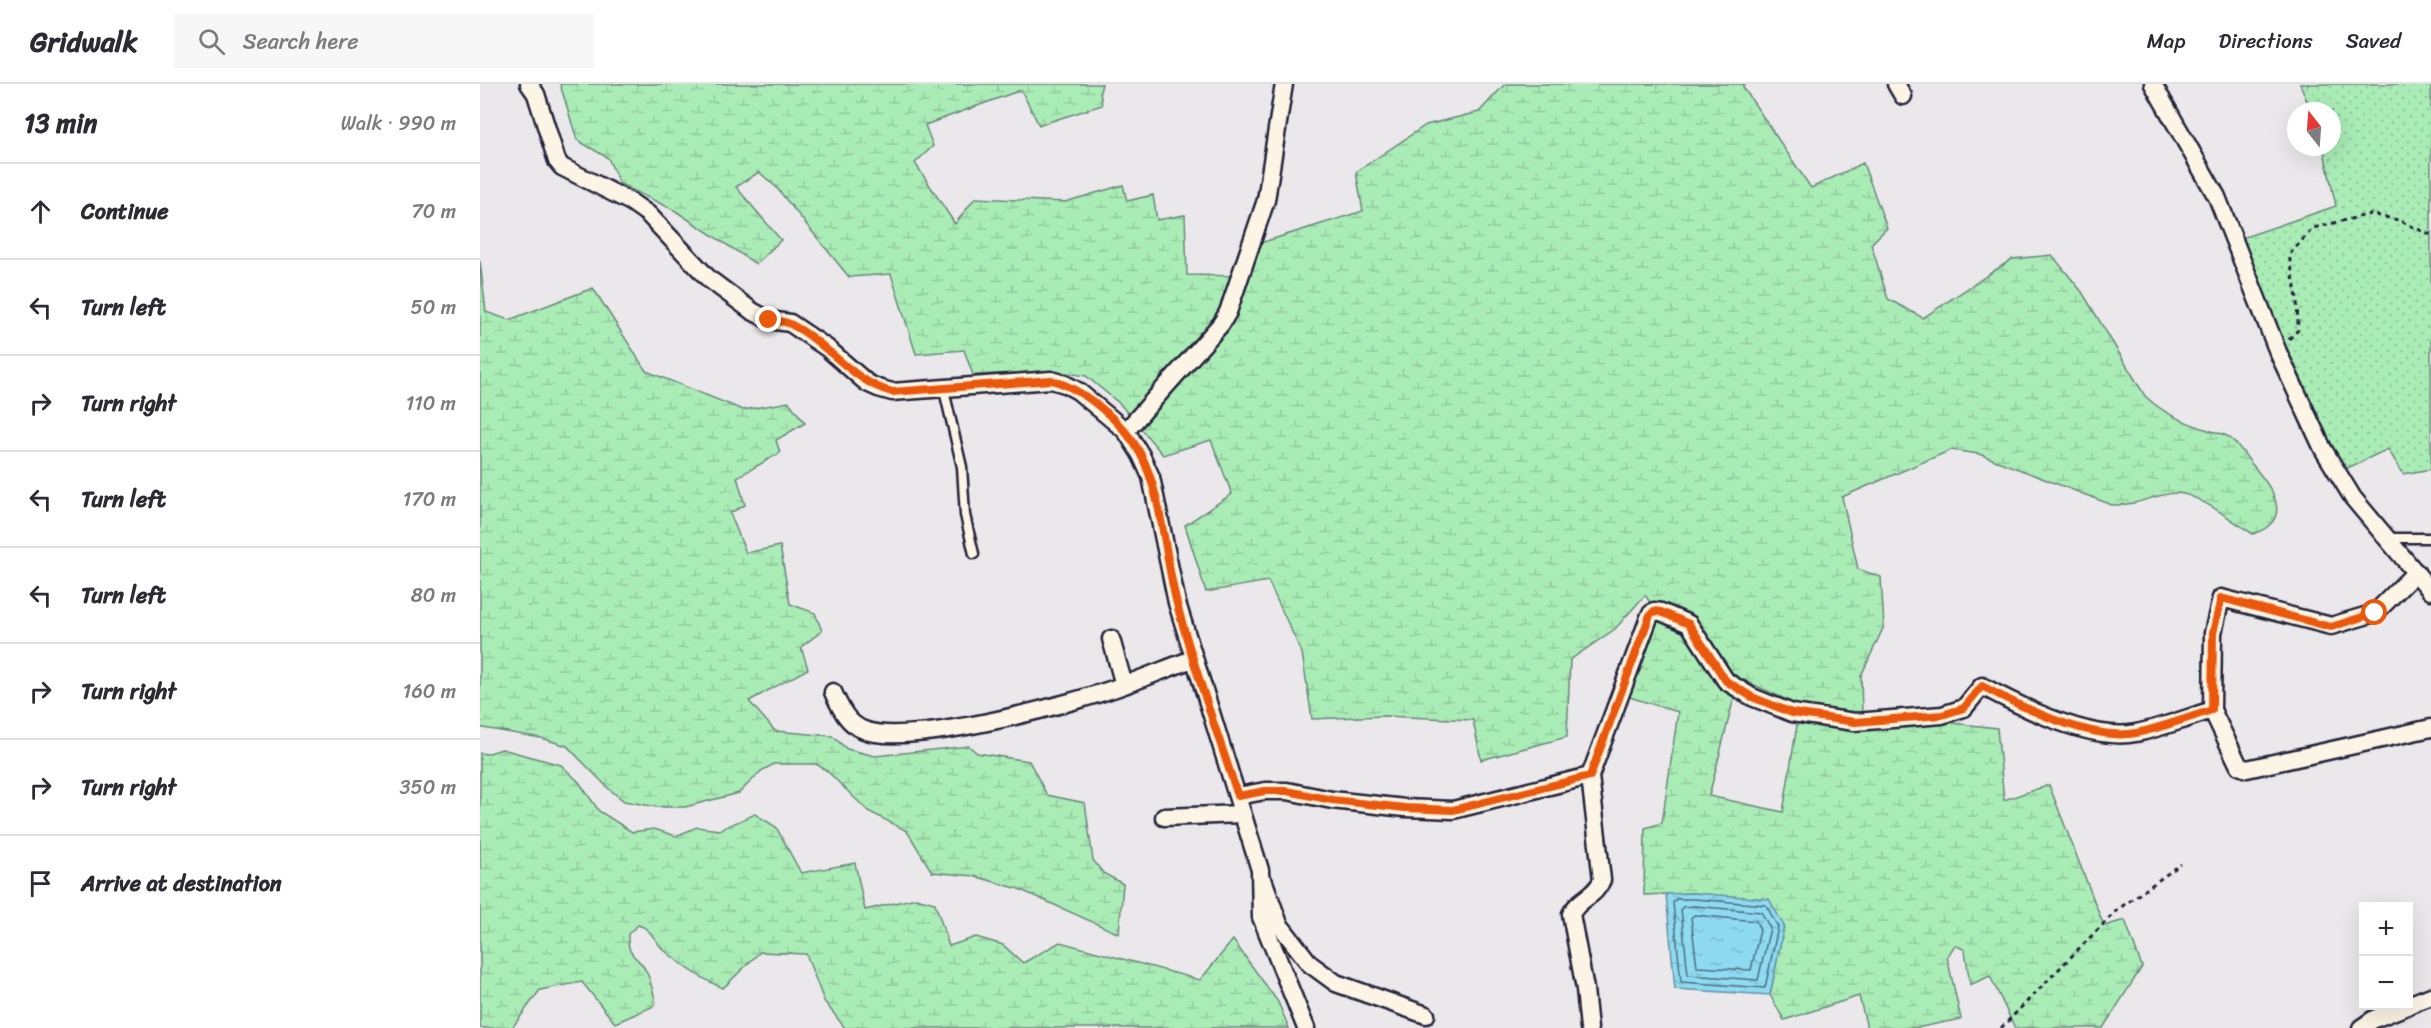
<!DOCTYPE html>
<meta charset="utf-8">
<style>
:root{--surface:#fff;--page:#f7f7f7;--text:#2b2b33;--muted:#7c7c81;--line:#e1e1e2}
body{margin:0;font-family:Sriracha,sans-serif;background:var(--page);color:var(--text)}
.controls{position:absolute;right:18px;bottom:18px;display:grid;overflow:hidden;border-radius:0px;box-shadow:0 6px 24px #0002}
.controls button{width:54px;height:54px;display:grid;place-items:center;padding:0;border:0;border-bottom:2px solid var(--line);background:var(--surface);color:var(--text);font:30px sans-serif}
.compass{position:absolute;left:1807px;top:18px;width:54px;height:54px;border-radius:50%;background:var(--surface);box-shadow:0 6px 24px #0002;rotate:343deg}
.stop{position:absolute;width:18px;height:18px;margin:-14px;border:4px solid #ea580c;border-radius:50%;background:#fff}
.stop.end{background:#ea580c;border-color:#fff;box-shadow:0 2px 6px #0008}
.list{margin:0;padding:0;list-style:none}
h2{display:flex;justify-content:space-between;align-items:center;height:78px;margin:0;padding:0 24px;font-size:26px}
h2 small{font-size:20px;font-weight:400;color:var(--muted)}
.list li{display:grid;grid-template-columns:39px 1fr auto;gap:18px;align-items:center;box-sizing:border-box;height:96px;padding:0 24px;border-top:2px solid var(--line)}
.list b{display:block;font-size:22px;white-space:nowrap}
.list em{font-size:20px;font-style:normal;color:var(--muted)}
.icon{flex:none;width:33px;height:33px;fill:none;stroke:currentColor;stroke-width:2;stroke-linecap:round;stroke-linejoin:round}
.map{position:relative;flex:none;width:1951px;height:944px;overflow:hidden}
header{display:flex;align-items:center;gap:36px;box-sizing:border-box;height:84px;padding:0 30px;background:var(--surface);border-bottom:2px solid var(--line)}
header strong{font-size:28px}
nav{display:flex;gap:33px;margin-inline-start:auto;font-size:21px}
.search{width:420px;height:54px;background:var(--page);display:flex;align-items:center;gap:15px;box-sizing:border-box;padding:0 21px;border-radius:0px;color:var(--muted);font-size:22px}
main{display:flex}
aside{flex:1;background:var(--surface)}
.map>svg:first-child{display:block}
.green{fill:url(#green-dots);stroke:#668778;stroke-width:1.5}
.wetland{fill:url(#wetland-marsh);stroke:#668778;stroke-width:1.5;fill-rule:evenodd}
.water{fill:url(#water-ripples);stroke:#6390a7;stroke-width:1.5}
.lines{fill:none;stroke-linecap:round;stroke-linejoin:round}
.shore{stroke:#4d6c83;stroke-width:1.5}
.service-casing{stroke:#22223b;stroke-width:13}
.minor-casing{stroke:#22223b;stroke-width:21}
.path{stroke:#22223b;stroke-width:3;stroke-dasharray:4.5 4.5;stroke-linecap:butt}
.service{stroke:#fcf5e5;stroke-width:8}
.minor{stroke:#fcf5e5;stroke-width:16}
.route{stroke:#ea580c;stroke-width:8}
</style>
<header>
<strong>Gridwalk</strong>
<div class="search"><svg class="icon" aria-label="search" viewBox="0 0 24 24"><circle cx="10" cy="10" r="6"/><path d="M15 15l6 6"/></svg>Search here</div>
<nav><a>Map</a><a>Directions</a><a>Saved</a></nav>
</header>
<main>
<aside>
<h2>13 min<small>Walk · 990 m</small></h2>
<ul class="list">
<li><svg class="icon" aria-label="ahead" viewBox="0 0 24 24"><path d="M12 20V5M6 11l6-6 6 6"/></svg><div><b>Continue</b></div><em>70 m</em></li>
<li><svg class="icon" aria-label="left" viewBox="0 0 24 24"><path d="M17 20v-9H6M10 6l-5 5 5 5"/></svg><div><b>Turn left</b></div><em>50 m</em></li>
<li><svg class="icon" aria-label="right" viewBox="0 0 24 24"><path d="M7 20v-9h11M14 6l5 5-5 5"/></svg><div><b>Turn right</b></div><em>110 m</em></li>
<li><svg class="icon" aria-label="left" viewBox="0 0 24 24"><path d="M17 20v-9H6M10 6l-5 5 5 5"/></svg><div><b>Turn left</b></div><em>170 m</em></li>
<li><svg class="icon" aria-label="left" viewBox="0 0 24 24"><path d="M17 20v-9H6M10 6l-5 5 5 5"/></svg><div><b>Turn left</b></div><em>80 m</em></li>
<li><svg class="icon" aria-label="right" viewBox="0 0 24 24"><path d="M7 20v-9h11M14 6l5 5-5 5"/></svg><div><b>Turn right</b></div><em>160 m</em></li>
<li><svg class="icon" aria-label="right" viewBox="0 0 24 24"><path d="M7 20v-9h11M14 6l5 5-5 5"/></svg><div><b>Turn right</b></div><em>350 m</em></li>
<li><svg class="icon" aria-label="arrive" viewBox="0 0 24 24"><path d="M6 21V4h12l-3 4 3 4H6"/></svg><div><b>Arrive at destination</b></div></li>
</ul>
</aside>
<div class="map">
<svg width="1951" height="944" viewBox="0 0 1951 944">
<defs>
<pattern id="green-dots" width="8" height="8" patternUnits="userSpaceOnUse" patternTransform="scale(1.5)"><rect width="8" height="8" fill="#aaecb6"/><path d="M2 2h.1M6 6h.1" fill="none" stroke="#92ca9d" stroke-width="1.8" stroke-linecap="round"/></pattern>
<pattern id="wetland-marsh" width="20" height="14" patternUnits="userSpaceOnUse" patternTransform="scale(1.5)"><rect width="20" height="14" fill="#aaecb6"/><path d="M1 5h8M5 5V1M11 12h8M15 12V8" fill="none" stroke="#92ca9d"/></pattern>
<pattern id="water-ripples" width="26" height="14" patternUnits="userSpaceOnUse" patternTransform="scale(1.5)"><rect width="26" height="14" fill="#8edaef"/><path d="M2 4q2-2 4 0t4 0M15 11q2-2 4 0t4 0" fill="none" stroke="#7abbce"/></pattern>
</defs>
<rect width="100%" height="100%" fill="#ebe8eb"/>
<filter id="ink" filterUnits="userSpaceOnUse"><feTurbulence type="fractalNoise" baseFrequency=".0167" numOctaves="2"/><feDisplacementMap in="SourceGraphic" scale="12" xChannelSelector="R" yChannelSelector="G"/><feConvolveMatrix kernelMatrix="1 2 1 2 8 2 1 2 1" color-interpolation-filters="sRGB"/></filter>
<g filter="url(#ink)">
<polygon class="green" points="1820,0 1951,0 1951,385 1923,390 1908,365 1857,389 1753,157 1856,122 1843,63 1852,63 1852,27 1831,27"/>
<g class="wetland">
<path d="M80,0H622L620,8L622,21L559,41L541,6L445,41L453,62L435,79L475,140L495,114L585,118L643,101L647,117L673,111L677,136L705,131L707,191L763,192L777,160L883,127L876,88L946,41L999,28L1025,0H1265L1263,3L1331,104L1383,79L1407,144L1391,160L1408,215L1443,234L1532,175L1572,171L1602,208L1665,312C1683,329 1701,337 1725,345C1732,348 1744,349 1750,354C1758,360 1765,371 1771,379C1790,402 1817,435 1773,450C1755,439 1716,408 1696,409C1675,410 1658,422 1632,421L1499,370L1471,366L1362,413L1378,485L1401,493L1404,542L1381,592L1382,629L1517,644L1524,716L1569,701L1624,842L1645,836L1662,883L1623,944H1535L1510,892L1490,901L1485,866L1475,861L1467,873L1481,935L1436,944H1387L1379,912L1304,936L1290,911L1304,842L1214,809L1164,811L1165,744L1182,739L1198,628L1146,612L1174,524L1165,511L1135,545L1090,576L1087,653L1001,676L993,636L904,632L832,635L822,569L788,497L726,508L705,441L752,410L731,356L683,371L640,320L606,292L574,287L493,291L484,266L436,270L411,190L369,193L296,103L279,88L256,103L301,156L276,180L194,126L140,100L128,74L97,56ZM1259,594L1320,622L1303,728L1229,712Z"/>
<polygon points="0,177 6,228 29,236 113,204 166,287 263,326 309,318 325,339 296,356 300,369 257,393 265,421 250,429 266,469 300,462 310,520 335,529 342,547 321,563 328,585 269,617 295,647 352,652 367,665 395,672 489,662 497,669 549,677 567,711 605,719 613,776 623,789 643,800 639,850 539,805 494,792 452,788 427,747 388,727 346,686 336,680 294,680 281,687 259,709 205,723 177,723 144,717 129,705 87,662 61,654 3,644 0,642"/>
<path d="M22,665L81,681L99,698L119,727L152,748L174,745L196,752L217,743L239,746L275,730L296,743L321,789L375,779L385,826L436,814L455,819L469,862L496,853L523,861L543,879L580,858L720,896L753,856L798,918L809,944H365L344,917L326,870L280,868L243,904C221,895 203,882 184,866C175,858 171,844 158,841L148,850C147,876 158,870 166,887C171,896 173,909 176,919L174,922L135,939L102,898L60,906L32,944H0V669L6,670Z"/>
</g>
<polygon class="water" points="1214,809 1289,815 1304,842 1290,911 1195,905 1186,810"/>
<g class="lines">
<g class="shore">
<polygon points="1196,815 1214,815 1286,821 1298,843 1285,904 1201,898 1193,819"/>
<polygon points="1214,822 1281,828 1290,844 1278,896 1208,891 1201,825 1203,823"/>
<polygon points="1214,831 1276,837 1280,846 1271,886 1217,883 1211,834"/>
</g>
<defs>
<g id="service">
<polyline points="463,302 482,383 485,431 494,470"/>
<polyline points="1907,454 1951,454"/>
</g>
<g id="minor">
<polyline points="49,0 56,10 77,77 82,83 151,118 168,130 229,195 272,227 289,236 310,239 347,264 387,299 398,304 412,308 571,296 585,300 598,307 646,347 661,371 671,393 697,519 780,786 781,833 826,944"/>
<polyline points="1416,0 1423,12"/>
<polyline points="1673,0 1737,113 1798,268 1843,365 1873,414 1951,507"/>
<polyline points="646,347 741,240 748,228 786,116 804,0"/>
<polyline points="631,555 644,601"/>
<path d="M353,608C360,623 367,640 384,646C428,664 596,619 644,601C667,593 690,583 713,575"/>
<polyline points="1732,626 1733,549 1741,514 1851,542 1895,529 1936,488"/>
<polyline points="758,712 785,707 807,707 852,716 925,724 973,726 1110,692"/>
<polyline points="684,733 762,730"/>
<polyline points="784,798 799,840 830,880 856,899 946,931"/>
<polyline points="1928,921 1951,912"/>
<path d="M1109,944L1105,905L1091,830C1099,814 1115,813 1122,796L1110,692L1170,531L1174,527L1181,528L1209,540L1246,597L1272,613L1312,629L1375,638L1462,631L1484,624L1502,602C1541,623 1611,658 1656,649C1681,644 1707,634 1732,626L1759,682L1767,685L1951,644"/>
<polyline points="1881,944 1894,935 1927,922"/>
</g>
</defs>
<use href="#service" class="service-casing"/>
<use href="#minor" class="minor-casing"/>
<g class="path">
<polyline points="1809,255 1818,246 1817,214 1809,171 1833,144 1891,130 1918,136 1951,151"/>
<polyline points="1521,944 1637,826 1701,780"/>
</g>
<use href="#service" class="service"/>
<use href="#minor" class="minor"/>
</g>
</g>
<g class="lines" filter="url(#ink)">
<path class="route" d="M289,236C296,237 306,237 312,241C348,259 372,298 412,308L571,296C604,305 644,339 660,369C682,409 685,475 697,520C714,585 737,648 758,712L785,707H807L852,716L925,724L973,726L1110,692L1170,531L1174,527L1181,528L1209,540L1246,597L1272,613L1312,629L1375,638L1462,631L1484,624L1502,602C1541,623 1611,658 1656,649C1681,644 1707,634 1732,626L1733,549L1741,514L1851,543L1895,529"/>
</g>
</svg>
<div class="controls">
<button>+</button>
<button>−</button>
</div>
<svg class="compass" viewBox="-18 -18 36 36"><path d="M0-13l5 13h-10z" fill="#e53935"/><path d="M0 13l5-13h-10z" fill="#7c7c81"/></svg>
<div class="stop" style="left:1895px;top:529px"></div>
<div class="stop end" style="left:289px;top:236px"></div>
</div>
</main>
